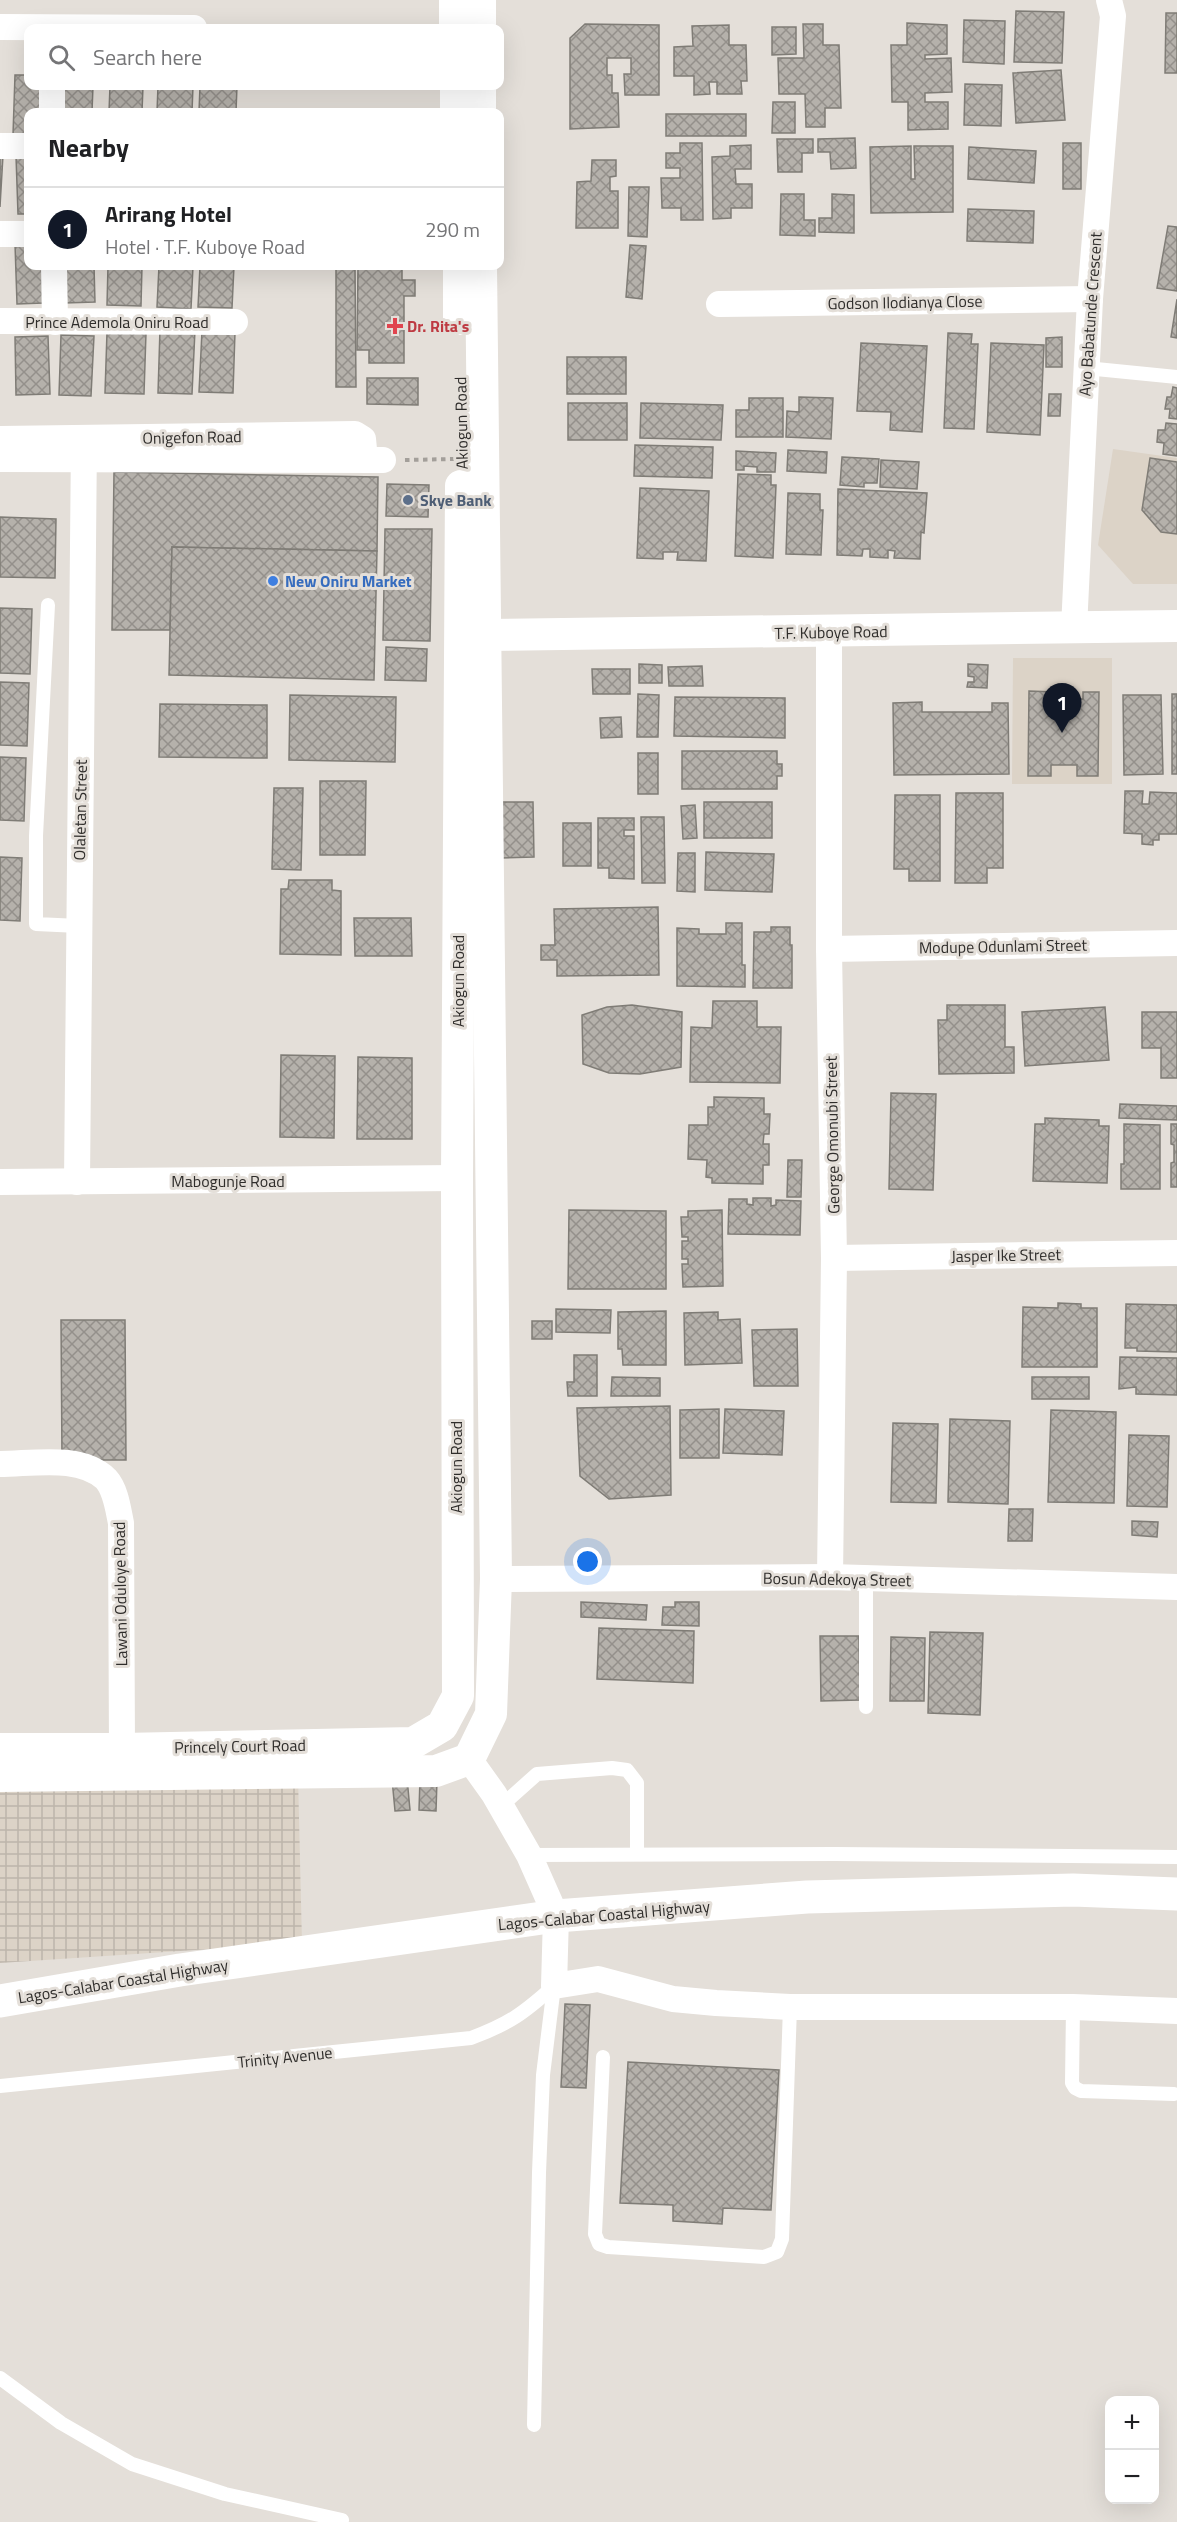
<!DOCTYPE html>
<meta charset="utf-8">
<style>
:root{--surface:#fff;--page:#f2f2f2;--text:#202124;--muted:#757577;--line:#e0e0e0;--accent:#111827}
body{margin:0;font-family:"Titillium Web",sans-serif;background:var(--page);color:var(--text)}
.controls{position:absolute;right:18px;bottom:18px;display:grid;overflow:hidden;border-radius:12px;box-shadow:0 6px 24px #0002}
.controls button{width:54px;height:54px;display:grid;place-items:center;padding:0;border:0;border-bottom:2px solid var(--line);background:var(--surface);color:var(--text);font:30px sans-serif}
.you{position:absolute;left:588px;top:1562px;width:21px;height:21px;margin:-15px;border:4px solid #fff;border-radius:50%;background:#1a73e8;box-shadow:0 0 0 9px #1a73e833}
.badge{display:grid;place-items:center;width:39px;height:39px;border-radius:50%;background:var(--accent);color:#fff;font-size:20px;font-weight:700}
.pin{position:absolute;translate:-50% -50px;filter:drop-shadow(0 2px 3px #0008)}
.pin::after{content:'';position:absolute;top:32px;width:21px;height:18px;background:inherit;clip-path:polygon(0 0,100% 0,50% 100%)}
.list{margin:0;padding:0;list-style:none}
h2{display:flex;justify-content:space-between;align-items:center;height:78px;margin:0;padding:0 24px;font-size:26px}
h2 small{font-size:20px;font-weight:400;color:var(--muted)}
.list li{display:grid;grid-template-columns:39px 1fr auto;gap:18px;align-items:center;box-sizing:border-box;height:84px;padding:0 24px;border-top:2px solid var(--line)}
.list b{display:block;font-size:22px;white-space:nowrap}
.list p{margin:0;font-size:20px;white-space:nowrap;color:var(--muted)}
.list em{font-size:20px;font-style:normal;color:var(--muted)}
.icon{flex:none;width:33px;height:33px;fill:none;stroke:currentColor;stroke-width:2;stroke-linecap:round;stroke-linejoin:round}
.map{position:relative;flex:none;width:1177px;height:2522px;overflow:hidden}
.search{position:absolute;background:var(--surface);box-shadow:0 6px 24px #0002;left:24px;top:24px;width:480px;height:66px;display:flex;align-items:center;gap:15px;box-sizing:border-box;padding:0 21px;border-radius:12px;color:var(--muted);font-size:22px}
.panel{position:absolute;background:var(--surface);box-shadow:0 6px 24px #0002;left:24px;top:108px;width:480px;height:162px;border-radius:12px}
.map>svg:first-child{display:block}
.built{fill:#dcd3c7}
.industrial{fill:url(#industrial-grid)}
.building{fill:url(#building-cross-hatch);stroke:#7f7c76;stroke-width:1.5}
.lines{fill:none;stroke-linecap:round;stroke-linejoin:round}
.path{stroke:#a39f9a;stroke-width:4;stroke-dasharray:4.5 4.5;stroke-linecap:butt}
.service{stroke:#fff;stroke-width:14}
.minor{stroke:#fff;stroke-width:26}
.tertiary{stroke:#fff;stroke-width:32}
.trunk{stroke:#fff;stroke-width:33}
.health-dot{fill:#e0444e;stroke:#e4dfd9;stroke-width:2}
.service-dot{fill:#5c6f8a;stroke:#e4dfd9;stroke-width:2}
.shop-dot{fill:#3f7fe0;stroke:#e4dfd9;stroke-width:2}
.labels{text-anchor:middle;stroke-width:6;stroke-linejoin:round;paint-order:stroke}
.street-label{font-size:16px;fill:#2f2d2b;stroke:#e4dfd9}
.health-label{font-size:16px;font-weight:bold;fill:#be3a42;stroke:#e4dfd9;text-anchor:start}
.service-label{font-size:16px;font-weight:bold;fill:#4e5e75;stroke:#e4dfd9;text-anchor:start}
.shop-label{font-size:16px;font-weight:bold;fill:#366cbe;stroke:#e4dfd9;text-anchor:start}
</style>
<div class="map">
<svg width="1177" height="2522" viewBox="0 0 1177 2522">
<defs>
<pattern id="industrial-grid" width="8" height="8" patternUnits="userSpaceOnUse" patternTransform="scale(1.5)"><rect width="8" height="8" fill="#dcd3c7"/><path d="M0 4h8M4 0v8" fill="none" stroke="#bdb5ab"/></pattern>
<pattern id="building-cross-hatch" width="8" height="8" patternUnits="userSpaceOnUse" patternTransform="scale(1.5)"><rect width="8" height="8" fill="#b5b1ab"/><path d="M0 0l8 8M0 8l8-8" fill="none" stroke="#94908b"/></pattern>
</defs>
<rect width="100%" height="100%" fill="#e4dfd9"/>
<g class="built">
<polygon points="1113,449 1177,458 1177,584 1133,584 1098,545"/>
<polygon points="1013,658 1112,658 1112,784 1012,784"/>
</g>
<polygon class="industrial" points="298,1776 302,1943 0,1963 0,1782"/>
<g class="building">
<polygon points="1016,11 1064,12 1062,63 1014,62"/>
<polygon points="1166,13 1177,13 1177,73 1165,73"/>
<polygon points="964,20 1005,21 1004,64 963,62"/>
<polygon points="907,23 947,25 947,54 925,55 925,59 951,58 952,92 925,93 925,102 948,102 948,129 908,130 908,102 892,102 891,45 907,45"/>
<polygon points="585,24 659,25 659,95 625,95 624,74 631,74 631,58 607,58 607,75 612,75 612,93 618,93 619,127 570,129 570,38"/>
<polygon points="803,24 823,24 823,45 839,45 841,108 825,108 825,127 806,127 805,94 779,94 778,58 804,58"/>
<polygon points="729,25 729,45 746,45 747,81 741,81 742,94 717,94 717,82 709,82 710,94 694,95 694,76 674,76 674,47 693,46 692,26"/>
<polygon points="772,27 796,27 796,54 772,55"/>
<polygon points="1061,70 1065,120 1016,123 1013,73"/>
<polygon points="15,75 28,75 28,86 46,86 45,112 28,112 28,136 13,135"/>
<polygon points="965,84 1002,85 1001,126 964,125"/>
<polygon points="58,86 93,86 92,112 57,112"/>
<polygon points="110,86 143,86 142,112 109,112"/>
<polygon points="158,86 193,86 192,112 157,112"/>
<polygon points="200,86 237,86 236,112 199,112"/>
<polygon points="773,102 795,102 795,133 772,133"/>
<rect x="666" y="114" width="80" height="22"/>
<polygon points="855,138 856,168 831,169 830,152 818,152 818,139"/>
<polygon points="777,139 813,139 813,153 802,153 802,172 778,172"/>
<polygon points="680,143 702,143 703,220 681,220 681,208 662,208 661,178 680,178 680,168 666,168 666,153 680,153"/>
<rect x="1063" y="143" width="18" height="46"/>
<polygon points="751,145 751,169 735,169 736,184 752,184 752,208 731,208 731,218 713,219 712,157 730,156 730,146"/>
<polygon points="911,146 911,179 915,179 914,146 953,146 953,212 871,213 870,147"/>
<polygon points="969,147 1036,151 1034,183 968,179"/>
<polygon points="0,154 3,155 0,207"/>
<polygon points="16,156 28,156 28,214 18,214"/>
<polygon points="592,160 616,160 616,176 610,177 610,191 618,191 618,228 576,228 577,182 591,181"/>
<polygon points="629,187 649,187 647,237 628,236"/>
<polygon points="781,194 804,194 804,220 815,220 815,236 780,235"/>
<polygon points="832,194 854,195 854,233 819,232 819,218 832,218"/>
<polygon points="968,209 1034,211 1033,243 967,241"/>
<polygon points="1168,226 1177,227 1177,291 1157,288"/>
<polygon points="15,244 28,244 28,266 42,266 43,303 17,304"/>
<polygon points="630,245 646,246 642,299 626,297"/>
<polygon points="64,266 94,266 95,302 65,303"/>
<polygon points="108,266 142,266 141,306 107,305"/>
<polygon points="159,266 193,266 191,309 157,307"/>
<polygon points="200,266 234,266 232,308 198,307"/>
<polygon points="336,266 355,266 356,387 336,387"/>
<polygon points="358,266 402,266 402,280 415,280 415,296 404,296 404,363 369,363 369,350 357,350"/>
<polygon points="1177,299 1177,338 1171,337"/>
<polygon points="160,329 195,330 192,394 158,393"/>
<polygon points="202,331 235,332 233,393 199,392"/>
<polygon points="107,332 146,333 144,394 105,393"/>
<polygon points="948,333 972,334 971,344 978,344 974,429 944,428"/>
<polygon points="61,335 94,336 91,396 59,395"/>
<polygon points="48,336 50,394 16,395 15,337"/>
<polygon points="1062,337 1062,367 1046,367 1046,338"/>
<polygon points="861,343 927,346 922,432 890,430 891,412 857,411"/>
<polygon points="991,343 1044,345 1040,435 987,432"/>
<rect x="567" y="357" width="59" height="37"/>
<polygon points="367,378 418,378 418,405 367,404"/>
<polygon points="1173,387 1177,388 1177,419 1169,418 1170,409 1165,409 1167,397 1171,397"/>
<polygon points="1049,394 1061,394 1060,416 1048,416"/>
<polygon points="799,397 833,398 831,439 786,437 787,411 799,412"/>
<polygon points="749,398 783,398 783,437 736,437 736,410 749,410"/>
<rect x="568" y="403" width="59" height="37"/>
<polygon points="641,403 723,405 721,440 640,438"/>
<polygon points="1166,423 1177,424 1177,456 1163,454 1164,443 1157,442 1158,430 1165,430"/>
<polygon points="635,445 713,447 712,478 634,476"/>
<polygon points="788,450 827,452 826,473 787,471"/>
<polygon points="736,451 776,453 775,472 757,472 757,467 744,466 744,470 736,470"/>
<polygon points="842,457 879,459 877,483 864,483 864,487 840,485"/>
<polygon points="1150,458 1177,462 1177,534 1161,532 1142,510"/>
<polygon points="881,460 919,462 917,489 880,487"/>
<polygon points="114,472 378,477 377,551 172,547 170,630 112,630"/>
<polygon points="738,474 771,475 771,485 776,485 773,558 735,556"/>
<polygon points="387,484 429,485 428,517 386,516"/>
<polygon points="640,488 709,491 706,561 677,560 678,552 663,552 663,559 637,558"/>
<polygon points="838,489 927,493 924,533 921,532 920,559 894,558 895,551 888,550 888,558 870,557 870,549 863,549 862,556 837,555"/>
<polygon points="788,493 820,494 820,510 823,510 821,555 786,554"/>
<polygon points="0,517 56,519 55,578 0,577"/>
<polygon points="385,529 432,529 430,641 383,640"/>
<polygon points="172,547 377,551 374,680 169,675"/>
<polygon points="0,608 32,609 30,674 0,673"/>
<polygon points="386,647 427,649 426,681 385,680"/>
<polygon points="639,664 662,665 662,683 639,683"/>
<polygon points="968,664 988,665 987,688 967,687 968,682 974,682 974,677 968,676"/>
<polygon points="702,666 703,686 669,686 668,667"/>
<polygon points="592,669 630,669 630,694 593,694"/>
<polygon points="0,682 29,683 27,746 0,745"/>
<polygon points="1029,691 1055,692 1055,699 1083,699 1083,692 1099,692 1098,776 1077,776 1077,765 1051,765 1051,776 1028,776"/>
<polygon points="638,694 659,695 658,737 637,737"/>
<rect x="1172" y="694" width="5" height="80"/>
<polygon points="290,695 396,697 395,762 289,760"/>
<polygon points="1123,695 1161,695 1163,774 1124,775"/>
<polygon points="675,697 785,698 785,738 674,736"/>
<polygon points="922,702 922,712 992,712 992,703 1008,703 1009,774 894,775 893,703"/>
<polygon points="160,704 267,705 267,758 159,757"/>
<polygon points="621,717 622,737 601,738 600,718"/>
<polygon points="682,751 777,751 777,764 782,764 782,776 777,776 777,789 682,789"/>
<rect x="638" y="753" width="20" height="41"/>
<polygon points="0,757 26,758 24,821 0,820"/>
<polygon points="320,781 366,781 365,855 320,855"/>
<polygon points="274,788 303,788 301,870 272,869"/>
<polygon points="1125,791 1143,791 1142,804 1149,804 1150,792 1177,793 1177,834 1159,834 1159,840 1153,840 1153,845 1142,844 1142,834 1124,833"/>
<polygon points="956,793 1003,793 1003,868 987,868 987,883 955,883"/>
<polygon points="895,795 940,795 940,881 909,881 909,869 894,869"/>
<polygon points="500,802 533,802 534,857 501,858"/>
<rect x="704" y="802" width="68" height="36"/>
<polygon points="695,805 697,838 683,839 681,806"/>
<polygon points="641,817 664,817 665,883 642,883"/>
<polygon points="598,818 634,818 634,830 624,830 624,836 634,836 634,879 609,878 609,868 598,868"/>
<rect x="563" y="823" width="28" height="43"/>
<polygon points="706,852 774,854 772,892 705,890"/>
<polygon points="678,853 695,853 695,892 677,891"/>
<polygon points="0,857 22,858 20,921 0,920"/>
<polygon points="289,880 332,880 332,890 341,891 341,955 280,954 281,889 288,889"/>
<polygon points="658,907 659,975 557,976 557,960 541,960 541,945 555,945 554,909"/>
<polygon points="354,918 411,918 412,956 355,956"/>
<polygon points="726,923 742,923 742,965 745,965 745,987 677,986 677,928 699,929 699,934 726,934"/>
<polygon points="771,927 790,927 790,945 792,945 792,988 753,988 754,932 771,932"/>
<polygon points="713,1001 757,1001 757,1027 781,1027 780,1083 690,1082 691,1027 712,1028"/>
<polygon points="632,1005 682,1012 681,1067 640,1074 609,1073 583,1064 582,1015 607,1007"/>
<polygon points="947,1005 1005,1005 1005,1047 1014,1047 1014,1073 939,1074 938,1020 947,1020"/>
<polygon points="1105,1007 1109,1060 1025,1066 1022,1012"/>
<polygon points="1142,1012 1177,1012 1177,1078 1161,1078 1161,1048 1142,1048"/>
<polygon points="281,1055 335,1056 334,1138 280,1137"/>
<polygon points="358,1057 412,1058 412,1139 357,1139"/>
<polygon points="891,1093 936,1094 933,1190 889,1189"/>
<polygon points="714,1097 764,1098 764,1114 770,1114 769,1134 764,1134 763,1144 769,1144 769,1165 763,1165 763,1184 712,1183 712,1178 706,1177 707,1160 688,1159 689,1125 708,1125 708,1107 714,1107"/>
<polygon points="1120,1104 1177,1106 1177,1120 1119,1118"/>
<polygon points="1045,1118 1099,1120 1099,1126 1109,1126 1107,1183 1033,1181 1035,1124 1045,1124"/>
<polygon points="1124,1124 1160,1125 1160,1189 1121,1189 1121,1164 1124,1164"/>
<polygon points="1171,1124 1177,1124 1177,1187 1171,1187 1171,1163 1174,1162 1174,1145 1171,1144"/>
<polygon points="788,1160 802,1160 801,1197 787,1197"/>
<polygon points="753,1198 771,1198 771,1206 776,1205 776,1200 801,1201 800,1235 728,1234 729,1199 747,1199 747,1204 753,1205"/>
<polygon points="569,1210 666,1211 666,1289 568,1289"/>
<polygon points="722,1210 723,1286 683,1287 682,1264 688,1264 688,1259 682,1259 682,1241 688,1241 688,1237 682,1237 681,1217 688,1217 688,1211"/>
<polygon points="1058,1303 1081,1304 1081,1308 1097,1308 1097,1367 1022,1367 1023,1307 1058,1308"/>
<polygon points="1126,1304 1177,1305 1177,1352 1137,1351 1137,1348 1125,1348"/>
<polygon points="556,1309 611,1310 610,1333 556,1332"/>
<polygon points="666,1311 666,1365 623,1365 622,1349 618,1349 618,1312"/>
<polygon points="718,1312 718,1320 740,1319 742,1363 685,1365 684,1313"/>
<polygon points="61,1320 125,1320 126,1460 62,1460"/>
<rect x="532" y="1321" width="20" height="18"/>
<polygon points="797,1329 798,1386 754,1386 752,1330"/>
<polygon points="574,1355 597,1355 597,1396 568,1396 567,1382 574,1382"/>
<polygon points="1120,1357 1177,1358 1177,1395 1136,1394 1136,1387 1119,1389"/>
<polygon points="612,1377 660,1378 660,1396 611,1396"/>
<rect x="1032" y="1377" width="57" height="22"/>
<polygon points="670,1406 671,1495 609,1499 580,1476 577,1408"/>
<polygon points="719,1409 719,1458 680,1458 680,1410"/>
<polygon points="725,1409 784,1411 782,1455 723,1453"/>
<polygon points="1051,1410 1116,1412 1114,1503 1048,1502"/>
<polygon points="950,1419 1010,1421 1008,1504 948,1502"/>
<polygon points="893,1423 938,1424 936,1503 891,1502"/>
<polygon points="1129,1435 1169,1436 1167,1507 1127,1506"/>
<polygon points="1009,1509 1033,1509 1032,1541 1008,1541"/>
<polygon points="1132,1521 1158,1522 1157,1537 1132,1535"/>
<polygon points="581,1602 647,1605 646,1620 581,1617"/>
<polygon points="675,1602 699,1602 699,1626 662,1625 663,1607 675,1607"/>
<polygon points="599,1628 694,1631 693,1683 597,1679"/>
<polygon points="930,1632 983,1633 980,1715 928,1713"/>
<polygon points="820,1636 859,1636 860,1700 821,1701"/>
<polygon points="891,1637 925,1638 924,1701 890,1701"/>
<polygon points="407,1778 410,1810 395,1811 392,1779"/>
<polygon points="420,1779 437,1780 436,1811 419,1810"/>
<polygon points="565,2004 590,2005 586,2088 561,2087"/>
<polygon points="628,2062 779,2070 771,2210 723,2208 722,2224 673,2221 673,2205 620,2203"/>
</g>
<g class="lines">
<polyline class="path" points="405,460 455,459"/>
<g class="service">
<polyline points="1086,368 1177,377"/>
<polyline points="48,605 36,836 36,924 79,926"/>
<polyline points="866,1707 866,1579"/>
<polyline points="501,1806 537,1774 612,1768 627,1770 637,1783 637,1854"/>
<polyline points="529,1855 835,1854 1177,1857"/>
<polyline points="1073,2007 1072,2083 1075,2088 1081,2091 1174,2094"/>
<polyline points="603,2057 595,2234 599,2244 608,2247 764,2257 777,2252 782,2239 790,2007"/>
<path d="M0,2086L471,2038C509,2024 524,2013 554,1986"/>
<polyline points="0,2378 61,2423 132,2464 225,2494 342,2520"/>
<polyline points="534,2425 539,2173 543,2075 554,1986"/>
</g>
<g class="minor">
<polyline points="0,27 194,28"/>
<polyline points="52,112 52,86"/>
<polyline points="0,146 28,146"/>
<polyline points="0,234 28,234"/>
<polyline points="54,266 55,322"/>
<polyline points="719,304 1090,299"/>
<polyline points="0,321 235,322"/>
<polyline points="0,439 355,434 363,439 365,460"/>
<polyline points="0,459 383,460"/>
<polyline points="1074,628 1090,299 1113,16 1109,0"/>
<polyline points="829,632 829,949 834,1258 830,1577"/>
<polyline points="829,949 1177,943"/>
<polyline points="0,1182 457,1178"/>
<polyline points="77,1182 84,439"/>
<polyline points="834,1258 1177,1253"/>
<path d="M0,1464C32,1464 80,1454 106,1479C116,1490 118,1509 121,1523L122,1749"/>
<polyline points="496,1579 830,1577 1177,1587"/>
<polyline points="469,1759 494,1794 529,1855 556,1916 554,1986 598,1979 673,1999 716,2003 790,2007 1073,2007 1177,2011"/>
</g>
<g class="tertiary">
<polyline points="455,0 455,28"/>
<polyline points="480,0 480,28"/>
<polyline points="456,86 456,112"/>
<polyline points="480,86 480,112"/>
<polyline points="459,266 459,319"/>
<polyline points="484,635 1177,626"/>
<polyline points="0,1749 122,1749 413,1743 442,1726 458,1696 457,1178 461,486"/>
<polyline points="0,1776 436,1771 469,1759 491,1714 496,1579 481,266"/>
</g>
<polyline class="trunk" points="0,2001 180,1970 556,1916 807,1897 1073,1890 1177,1894"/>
</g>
<path class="health-dot" d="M392 317h6v6h6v6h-6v6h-6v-6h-6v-6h6z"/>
<circle class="service-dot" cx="408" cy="500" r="6"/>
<circle class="shop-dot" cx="273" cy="581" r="6"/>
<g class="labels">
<g class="street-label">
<text transform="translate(905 302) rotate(-1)" y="6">Godson Ilodianya Close</text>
<text transform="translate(1090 314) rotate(-86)" y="6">Ayo Babatunde Crescent</text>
<text x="117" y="328">Prince Ademola Oniru Road</text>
<text transform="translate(461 423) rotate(-91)" y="6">Akiogun Road</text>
<text transform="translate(192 437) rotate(-1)" y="6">Onigefon Road</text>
<text transform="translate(831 632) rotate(-1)" y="6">T.F. Kuboye Road</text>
<text transform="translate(80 810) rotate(-89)" y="6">Olaletan Street</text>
<text transform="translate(1003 946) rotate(-1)" y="6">Modupe Odunlami Street</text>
<text transform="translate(458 981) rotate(-90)" y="6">Akiogun Road</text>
<text transform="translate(832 1135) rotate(-91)" y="6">George Omonubi Street</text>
<text x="228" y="1187">Mabogunje Road</text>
<text transform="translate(1006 1255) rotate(-1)" y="6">Jasper Ike Street</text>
<text transform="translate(456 1467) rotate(-90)" y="6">Akiogun Road</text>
<text transform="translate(837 1579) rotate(1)" y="6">Bosun Adekoya Street</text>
<text transform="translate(120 1594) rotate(-91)" y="6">Lawani Oduloye Road</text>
<text transform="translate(240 1746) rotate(-1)" y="6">Princely Court Road</text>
<text transform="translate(604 1915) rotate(-5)" y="6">Lagos-Calabar Coastal Highway</text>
<text transform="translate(123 1981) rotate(-9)" y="6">Lagos-Calabar Coastal Highway</text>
<text transform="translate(285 2057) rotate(-6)" y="6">Trinity Avenue</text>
</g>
<g class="health-label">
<text x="407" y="332">Dr. Rita's</text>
</g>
<g class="service-label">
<text x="420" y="506">Skye Bank</text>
</g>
<g class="shop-label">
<text x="285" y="587">New Oniru Market</text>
</g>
</g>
</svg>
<div class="controls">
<button>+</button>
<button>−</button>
</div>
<div class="you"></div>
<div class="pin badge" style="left:1062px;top:733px">1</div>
<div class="search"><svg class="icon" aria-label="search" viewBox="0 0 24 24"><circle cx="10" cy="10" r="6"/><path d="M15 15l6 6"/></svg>Search here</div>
<section class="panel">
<h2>Nearby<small></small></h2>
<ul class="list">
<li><span class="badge">1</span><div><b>Arirang Hotel</b><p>Hotel · T.F. Kuboye Road</p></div><em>290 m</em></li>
</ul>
</section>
</div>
